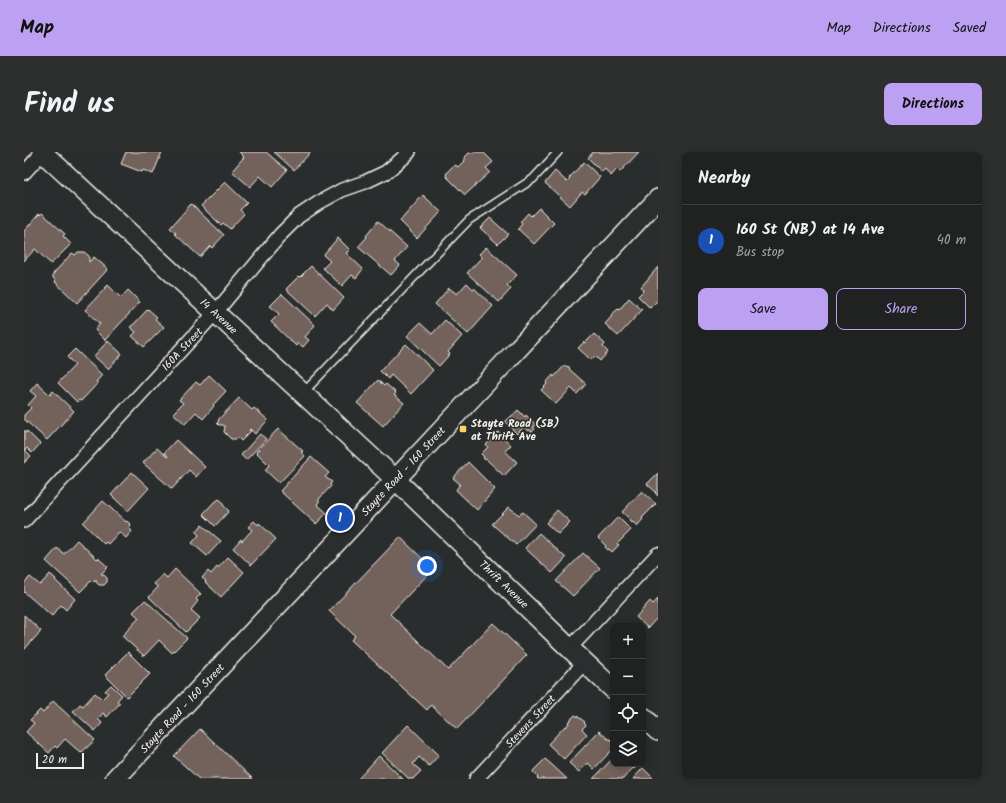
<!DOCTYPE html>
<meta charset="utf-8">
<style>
:root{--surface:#202222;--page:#2d2f2f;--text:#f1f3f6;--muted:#a2a4a5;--line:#3d3f40;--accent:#bca0f2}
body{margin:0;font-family:Kalam,sans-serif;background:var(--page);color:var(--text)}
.controls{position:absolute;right:12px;bottom:12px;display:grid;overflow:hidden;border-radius:8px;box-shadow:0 2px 10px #0003}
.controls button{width:36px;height:36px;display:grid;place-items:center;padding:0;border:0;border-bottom:1px solid var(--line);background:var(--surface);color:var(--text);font:20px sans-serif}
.scale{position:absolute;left:12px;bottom:10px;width:48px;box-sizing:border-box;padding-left:4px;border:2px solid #f4f1e8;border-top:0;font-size:11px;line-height:14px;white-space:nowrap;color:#f4f1e8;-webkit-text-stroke:3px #2a2d2e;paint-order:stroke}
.you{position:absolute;left:403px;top:414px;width:14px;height:14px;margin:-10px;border:3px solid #fff;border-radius:50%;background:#1a73e8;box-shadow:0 0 0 6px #1a73e833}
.badge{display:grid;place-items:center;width:26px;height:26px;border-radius:50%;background:var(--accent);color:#fff;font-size:13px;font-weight:700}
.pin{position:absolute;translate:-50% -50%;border:2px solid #fff;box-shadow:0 1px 4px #0006}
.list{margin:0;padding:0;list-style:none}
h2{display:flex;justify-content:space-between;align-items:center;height:52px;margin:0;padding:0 16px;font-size:17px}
h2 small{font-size:13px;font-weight:400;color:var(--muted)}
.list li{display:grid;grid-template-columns:26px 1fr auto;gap:12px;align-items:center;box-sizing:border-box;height:72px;padding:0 16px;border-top:1px solid var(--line)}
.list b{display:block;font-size:15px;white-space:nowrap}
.list p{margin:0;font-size:13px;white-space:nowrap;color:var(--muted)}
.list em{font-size:13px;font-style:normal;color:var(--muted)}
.actions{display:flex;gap:8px;padding:12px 16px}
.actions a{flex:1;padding:9px 0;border:1px solid var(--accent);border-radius:8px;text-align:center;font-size:14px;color:var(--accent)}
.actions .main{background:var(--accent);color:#111}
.icon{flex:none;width:22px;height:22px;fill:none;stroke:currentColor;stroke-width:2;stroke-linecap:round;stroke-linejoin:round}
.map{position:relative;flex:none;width:634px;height:627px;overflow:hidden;border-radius:8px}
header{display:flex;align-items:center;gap:24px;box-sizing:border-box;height:56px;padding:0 20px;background:var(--accent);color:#111}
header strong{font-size:19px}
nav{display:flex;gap:22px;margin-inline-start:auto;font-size:14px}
.intro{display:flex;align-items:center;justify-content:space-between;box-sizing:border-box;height:96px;padding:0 24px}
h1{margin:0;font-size:28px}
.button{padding:10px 18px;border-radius:8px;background:var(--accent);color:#111;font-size:14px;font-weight:700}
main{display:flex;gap:24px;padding:0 24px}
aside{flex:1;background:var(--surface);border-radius:8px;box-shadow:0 2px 10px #0003}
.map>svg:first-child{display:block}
.building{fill:#73625b;stroke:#f4f1e8}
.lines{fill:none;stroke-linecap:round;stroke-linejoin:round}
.lane-casing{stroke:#f4f1e8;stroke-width:10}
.street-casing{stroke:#f4f1e8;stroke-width:16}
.secondary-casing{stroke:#f4f1e8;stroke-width:22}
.lane{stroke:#2a2d2e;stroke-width:7}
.street{stroke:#2a2d2e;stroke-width:13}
.secondary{stroke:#2a2d2e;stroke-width:19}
.poi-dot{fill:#ffd166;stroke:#2a2d2e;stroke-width:1.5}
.labels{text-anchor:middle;stroke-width:3;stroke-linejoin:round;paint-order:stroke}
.street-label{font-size:11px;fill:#f4f1e8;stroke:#2a2d2e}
.poi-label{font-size:11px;font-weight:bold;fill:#f4f1e8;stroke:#2a2d2e;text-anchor:start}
</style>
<header>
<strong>Map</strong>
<nav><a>Map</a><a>Directions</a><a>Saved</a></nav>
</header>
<div class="intro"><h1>Find us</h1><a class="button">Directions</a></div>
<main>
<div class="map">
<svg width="634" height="627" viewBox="0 0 634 627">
<rect width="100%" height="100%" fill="#2a2d2e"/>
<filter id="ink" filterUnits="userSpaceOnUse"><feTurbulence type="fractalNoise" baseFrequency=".025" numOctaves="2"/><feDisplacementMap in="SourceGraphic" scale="8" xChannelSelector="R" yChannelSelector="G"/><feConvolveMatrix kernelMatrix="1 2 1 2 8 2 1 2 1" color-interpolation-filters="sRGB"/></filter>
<g filter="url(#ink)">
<g class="building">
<polygon points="102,0 138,0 129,22 119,18 118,20 97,12"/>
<polygon points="215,0 242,0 263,18 248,35 236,24 226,35 208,19 220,5"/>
<polygon points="250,0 287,0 270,18"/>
<polygon points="449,0 459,0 469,10 462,16 466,20 441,43 422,24 423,20 430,13 433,14 434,15 441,8 441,5 445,1 448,1"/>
<polygon points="569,0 615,0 596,20 593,17 587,24 581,17 578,20 564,6"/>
<polygon points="560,10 576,25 561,42 558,40 546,54 521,31 531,19 543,30 546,27 545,26"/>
<polygon points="201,30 223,51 216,58 220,62 206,77 199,71 197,73 177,54"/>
<polygon points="399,43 417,60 393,86 376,69"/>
<polygon points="167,52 200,83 188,96 186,94 176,105 151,82 152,81 146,76"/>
<polygon points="515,56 530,71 510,92 494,77 498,72 496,70 504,61 507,64"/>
<polygon points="18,61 41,82 39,84 47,92 27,112 11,97 0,109 0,79 15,62 16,63"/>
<polygon points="466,66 484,82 474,92 456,76"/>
<polygon points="354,69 383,95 371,109 376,113 367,123 334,95 343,85 342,84"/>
<polygon points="314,86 326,98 322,101 339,117 332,126 328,123 318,134 299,116 306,109 299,103"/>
<polygon points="462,95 493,123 483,133 487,137 475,150 443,121 458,105 455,102"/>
<polygon points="54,100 60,100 65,104 65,110 70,105 84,117 53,151 31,130 32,129 29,126 29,122 48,101 51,103"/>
<polygon points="287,114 320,146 309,158 303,151 291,164 262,137 275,124 276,125"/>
<polygon points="634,115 634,148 626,156 614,144 619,139 618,138 619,137 617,135"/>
<polygon points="443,131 449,137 450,136 469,154 444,182 411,152 425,136 433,142"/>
<polygon points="84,133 97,146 104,138 116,150 81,188 71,178 76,172 61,158"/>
<polygon points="258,142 291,173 281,185 285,188 279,195 274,191 272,194 247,170 255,162 246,154"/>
<polygon points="605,146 618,158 594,184 581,172 588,164 587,163 594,157 595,158"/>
<polygon points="124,157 133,165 131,167 140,175 120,195 108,184 112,180 106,175 110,172"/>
<polygon points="421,168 438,184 424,200 426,202 415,214 383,184 396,171 408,182"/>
<polygon points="570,182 581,192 579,195 584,200 576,209 571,204 567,208 554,196 560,190 561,191"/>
<polygon points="84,189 98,202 84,217 70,204"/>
<polygon points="382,192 409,218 387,242 367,223 364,227 356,219"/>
<polygon points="51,197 78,223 72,230 74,231 57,249 55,248 53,250 34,231 51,213 43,205"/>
<polygon points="541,213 543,215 544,214 546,216 545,217 562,232 553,242 547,236 532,252 517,238 523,232 522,231 529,223 530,225"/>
<polygon points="185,223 202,239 189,253 190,254 179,267 172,260 161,272 149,261 159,251 155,248 172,230 176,233"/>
<polygon points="354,228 360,234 362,232 372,241 370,243 380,251 359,274 333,251"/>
<polygon points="13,231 26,243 29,239 50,259 23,288 0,267 0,263 7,256 4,253 12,244 6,239"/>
<polygon points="215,246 228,258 230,256 244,268 231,282 226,277 225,278 227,279 217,289 214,286 213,287 207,287 200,280 201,274 199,273 195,273 193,271 195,269 194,268"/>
<polygon points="494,258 501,265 502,263 512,273 509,275 511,277 508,280 506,278 505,279 500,275 493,282 481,270"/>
<polygon points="254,277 279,299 277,300 281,304 255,331 241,318 245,313 232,300"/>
<polygon points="0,278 2,281 3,279 16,292 8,301 3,296 1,298 7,304 0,311"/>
<polygon points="474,280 487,293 481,299 493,310 480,324 462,307 461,308 459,306 460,305 457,302 464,295 462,293"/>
<polygon points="236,282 242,287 222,308 217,303"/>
<polygon points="152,288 181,315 172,325 165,318 148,337 119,311 133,296 143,305 144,304 140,301"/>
<polygon points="287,305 305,321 301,325 308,330 306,332 307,334 295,347 295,350 293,352 303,361 292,372 256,339"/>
<polygon points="444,310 471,337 453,358 432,338 436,332 429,326"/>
<polygon points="108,320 125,336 104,359 87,343"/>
<polygon points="634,321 634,344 631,341 632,340 623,332"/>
<polygon points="618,339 632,352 618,366 619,367 613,374 609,370 608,371 606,369 607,368 598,360"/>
<polygon points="195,347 200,351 199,353 205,359 191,374 179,362 191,349 191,350"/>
<polygon points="79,349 102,370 103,369 107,373 105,376 108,379 102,386 95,380 84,392 82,390 80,392 59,371"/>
<polygon points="485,355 495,363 499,360 512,372 492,393 468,372"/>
<polygon points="533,358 546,370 534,382 522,371"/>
<polygon points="594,365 607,378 593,392 595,393 588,400 585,397 584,398 581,395 582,394 574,386"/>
<polygon points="230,369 234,373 235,371 252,387 227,413 209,396 217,387 218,389 228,378 224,375"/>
<polygon points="178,373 197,389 183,404 168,391 175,383 172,380"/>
<polygon points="515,381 542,406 528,421 501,396"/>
<polygon points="376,385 409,417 366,462 424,518 469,471 503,503 433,577 407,553 403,558 327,488 331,484 305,459"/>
<polygon points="53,388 73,407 74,406 84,415 77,422 79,422 83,426 83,430 80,433 75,433 72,430 72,427 70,430 68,428 56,440 22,409 33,396 40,402"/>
<polygon points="559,401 576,416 549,444 532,429"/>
<polygon points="204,405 220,420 197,445 181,430 182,429 178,426 184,419 187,422 193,415 194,416"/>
<polygon points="151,417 177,442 172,447 174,449 167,458 176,466 162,480 125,445 134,435 130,432 139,422 143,426"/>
<polygon points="26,422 32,427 31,428 51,447 42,458 37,453 28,464 0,440 0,431 6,425 16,433"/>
<polygon points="634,447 634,469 632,467 624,476 612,465 626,449 629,452"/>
<polygon points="121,448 163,486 148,501 135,488 120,504 98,484 115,466 109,460"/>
<polygon points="0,463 17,479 0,498"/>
<polygon points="104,500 126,522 103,545 81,523"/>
<polygon points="87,533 98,543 93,549 96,551 83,565 79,561 74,567 78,571 71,579 49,559 56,552 59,554 71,541 78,547 84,541 81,539"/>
<polygon points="29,549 71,588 57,601 41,587 33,596 31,594 25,601 2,580 10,571 6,568 16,558 19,561"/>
<polygon points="551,563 553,564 561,570 560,571 562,573 558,577 563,582 540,607 524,592 541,574 542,575 545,571 544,570"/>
<polygon points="384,573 415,603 405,614 395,605 389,612 397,619 389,627 385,627 358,601"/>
<polygon points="176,577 229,627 175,627 150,604"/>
<polygon points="575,579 584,587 586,587 589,590 589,596 588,597 589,598 587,600 586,600 570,617 564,611 555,620 545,611"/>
<polygon points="355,604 379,627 334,627"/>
<polygon points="589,606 589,612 613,612 611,614 612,615 610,617 609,616 599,627 569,627"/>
<polygon points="521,607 527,612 543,627 514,627 513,626 514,625 509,620 510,618"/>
<polygon points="619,616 630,627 609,627"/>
</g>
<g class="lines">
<defs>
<polyline id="lane" points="280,240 445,68 509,27 534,0"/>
<g id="street">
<polyline points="0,21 19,0"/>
<polyline points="0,369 191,161 257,82 275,64 296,50 318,38 341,30 362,20 379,6 385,0"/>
<polyline points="546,496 634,402"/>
<polyline points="452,627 561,510"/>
</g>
<g id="secondary">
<polyline points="18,0 371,327 539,490 589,537"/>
<polyline points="619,565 634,579"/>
<polyline points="91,627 634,47"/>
</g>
</defs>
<use href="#lane" class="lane-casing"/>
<use href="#street" class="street-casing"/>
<use href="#secondary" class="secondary-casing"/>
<use href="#lane" class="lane"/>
<use href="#street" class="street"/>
<use href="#secondary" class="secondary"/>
</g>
</g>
<rect class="poi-dot" x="435" y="273" width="8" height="8" rx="2"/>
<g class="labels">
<g class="street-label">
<text transform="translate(195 164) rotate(43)" y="4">14 Avenue</text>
<text transform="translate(158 197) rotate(-47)" y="4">160A Street</text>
<text transform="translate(379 319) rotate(-47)" y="4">Stayte Road - 160 Street</text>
<text transform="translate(480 432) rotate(44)" y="4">Thrift Avenue</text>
<text transform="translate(158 556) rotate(-47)" y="4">Stayte Road - 160 Street</text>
<text transform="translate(506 569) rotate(-47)" y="4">Stevens Street</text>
</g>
<g class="poi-label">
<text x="447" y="275">Stayte Road (SB)<tspan x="447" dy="13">at Thrift Ave</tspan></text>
</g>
</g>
</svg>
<div class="controls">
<button>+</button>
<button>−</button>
<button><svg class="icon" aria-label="locate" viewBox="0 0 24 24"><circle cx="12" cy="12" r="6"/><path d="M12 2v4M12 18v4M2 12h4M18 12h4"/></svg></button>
<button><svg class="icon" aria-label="layers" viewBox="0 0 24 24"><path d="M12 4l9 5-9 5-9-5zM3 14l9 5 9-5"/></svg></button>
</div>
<div class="scale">20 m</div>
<div class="you"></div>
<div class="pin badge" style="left:316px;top:366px;background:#1a4fb4">1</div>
</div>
<aside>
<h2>Nearby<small></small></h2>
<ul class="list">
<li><span class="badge" style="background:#1a4fb4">1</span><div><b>160 St (NB) at 14 Ave</b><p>Bus stop</p></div><em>40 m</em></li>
</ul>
<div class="actions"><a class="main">Save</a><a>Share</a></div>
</aside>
</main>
